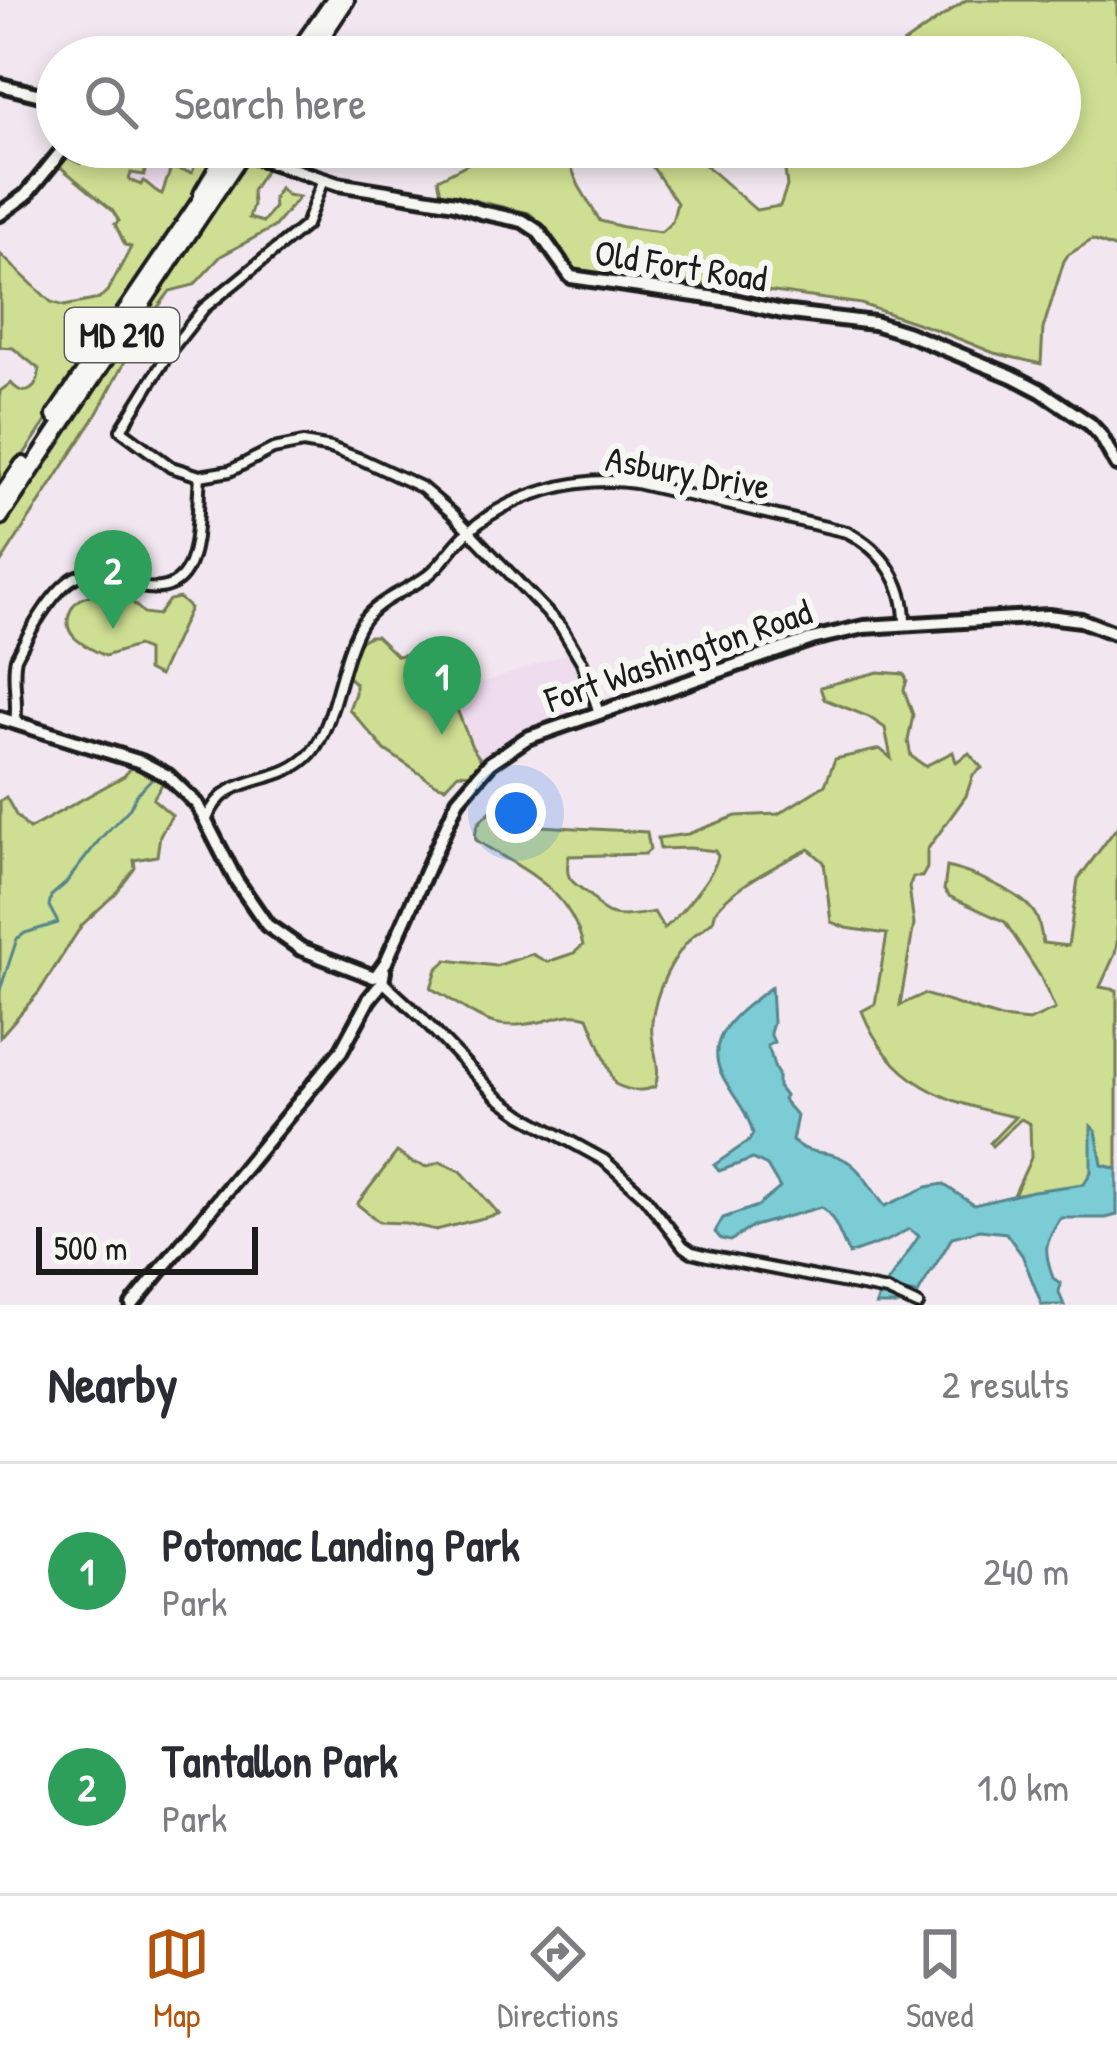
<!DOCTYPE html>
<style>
:root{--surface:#fff;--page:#f2f2f3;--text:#2b2b33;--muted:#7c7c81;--line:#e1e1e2;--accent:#b45309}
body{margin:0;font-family:"Patrick Hand",sans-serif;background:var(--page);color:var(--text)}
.scale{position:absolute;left:36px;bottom:30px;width:222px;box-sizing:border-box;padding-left:12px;border:6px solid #1c1c1c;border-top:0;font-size:33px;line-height:42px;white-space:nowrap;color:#1c1c1c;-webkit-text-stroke:9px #f6f6f2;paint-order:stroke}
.you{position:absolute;left:516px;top:813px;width:42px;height:42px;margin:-30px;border:9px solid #fff;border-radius:50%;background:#1a73e8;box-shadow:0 0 0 18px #1a73e833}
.badge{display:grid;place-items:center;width:78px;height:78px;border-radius:50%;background:var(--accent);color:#fff;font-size:39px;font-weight:700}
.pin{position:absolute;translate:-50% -99px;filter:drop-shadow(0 3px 6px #0008)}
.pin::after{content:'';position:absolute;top:63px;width:42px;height:36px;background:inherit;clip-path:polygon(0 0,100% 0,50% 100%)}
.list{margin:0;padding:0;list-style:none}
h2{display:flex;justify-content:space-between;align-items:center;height:156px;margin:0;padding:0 48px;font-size:51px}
h2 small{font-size:39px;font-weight:400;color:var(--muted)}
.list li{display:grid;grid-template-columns:78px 1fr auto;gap:36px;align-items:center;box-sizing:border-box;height:216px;padding:0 48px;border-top:3px solid var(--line)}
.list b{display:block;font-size:45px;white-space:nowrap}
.list p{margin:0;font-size:39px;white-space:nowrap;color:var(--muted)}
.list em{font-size:39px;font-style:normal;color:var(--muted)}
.icon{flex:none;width:66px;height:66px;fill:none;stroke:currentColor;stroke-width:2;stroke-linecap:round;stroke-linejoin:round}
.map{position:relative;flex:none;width:1117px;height:1305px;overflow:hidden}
.search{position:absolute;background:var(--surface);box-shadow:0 6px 18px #0003;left:36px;right:36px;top:36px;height:132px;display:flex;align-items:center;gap:30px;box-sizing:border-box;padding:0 42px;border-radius:66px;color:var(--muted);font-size:45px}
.sheet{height:588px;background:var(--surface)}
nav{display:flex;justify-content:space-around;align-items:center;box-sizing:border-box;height:168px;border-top:3px solid var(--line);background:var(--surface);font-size:33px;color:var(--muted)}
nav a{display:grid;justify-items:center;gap:6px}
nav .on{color:var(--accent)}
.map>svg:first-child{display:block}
.built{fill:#efdcef}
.green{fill:#cede92;stroke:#757d57;stroke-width:3}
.water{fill:#7bccd6;stroke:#55868c;stroke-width:3}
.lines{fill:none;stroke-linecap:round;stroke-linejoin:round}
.stream{stroke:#55868c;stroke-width:3}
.minor-casing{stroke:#1c1c1c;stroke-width:16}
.major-casing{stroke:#1c1c1c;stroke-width:20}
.highway-casing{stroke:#1c1c1c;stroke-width:22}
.minor{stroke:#f6f6f2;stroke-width:8}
.major{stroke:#f6f6f2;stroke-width:10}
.highway{stroke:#f6f6f2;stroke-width:14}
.labels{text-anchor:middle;stroke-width:12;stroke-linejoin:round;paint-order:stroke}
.shield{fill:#f6f6f2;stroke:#5d5d5c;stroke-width:3}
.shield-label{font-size:33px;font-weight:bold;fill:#1c1c1c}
.street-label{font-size:36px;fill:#1c1c1c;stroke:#f6f6f2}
</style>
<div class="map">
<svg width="1117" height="1305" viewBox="0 0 1117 1305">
<rect width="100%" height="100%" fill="#f2e7f0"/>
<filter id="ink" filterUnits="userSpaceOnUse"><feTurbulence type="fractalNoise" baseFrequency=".00833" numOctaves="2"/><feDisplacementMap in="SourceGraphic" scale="24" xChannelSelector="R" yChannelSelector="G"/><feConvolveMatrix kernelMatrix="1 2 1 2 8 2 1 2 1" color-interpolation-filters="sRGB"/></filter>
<g filter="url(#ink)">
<g class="built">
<polygon points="151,147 191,147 196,162 192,174 162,195 153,191 147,183 142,186 129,180 131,173 144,175"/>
<polygon points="572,652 592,708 527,733 499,749 483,763 472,747 454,702 455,696 459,691"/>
</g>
<g class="green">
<polygon points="966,0 1117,0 1117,249 1092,240 1068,255 1064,261 1043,329 1041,364 994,353 937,330 861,304 767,291 591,273 573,268 546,228 529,213 441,193 438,179 483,156 491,147 563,147 579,186 600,221 623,227 661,232 672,222 677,203 639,147 685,147 756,210 780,206 787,186 782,147 1060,147 1060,57 884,57"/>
<path d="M106,147H151L144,175L131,173L129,180L141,185L143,181C150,184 153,191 162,194L171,168L192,173L196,162L192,150L196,147L218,153L214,171L0,490V391L11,383C25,400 40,388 39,369L13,348L0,347V254L51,302L64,306L99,299L109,289L131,247L125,245L115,224L119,221L112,210L58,165L65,156L81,164L90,154L97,159Z"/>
<polygon points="247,158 269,164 252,191 253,205 249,218 263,222 274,207 273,199 280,188 287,195 299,197 274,227 221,256 194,285 170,291 144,326 95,417 0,564 0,524 243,160"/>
<path d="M114,584L135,591L133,603L144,613L158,615L169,600L179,598L190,608L159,676L147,670V650L137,646L105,656C88,647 62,638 69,615C72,606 74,603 81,599C89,594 102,594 111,591Z"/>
<path d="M369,636H376L397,656C444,646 434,656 459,691L455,696L454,702L472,747L483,763L472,774L458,773L445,787L435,784L385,750L349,709L355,693V683L347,676L358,643Z"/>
<path d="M878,672L904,674L907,680L904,690L913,715L908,741L911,756L925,766L953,752L956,762L969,753L982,768L973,775L966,796L927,850V868L922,877H913L909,887L914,924L900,1005L924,994L1001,1018L1029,1021L1055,1009L1040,976L1005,922L949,896L944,890L947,867C971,873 1021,891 1035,914C1040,922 1041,934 1043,943L1068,946L1078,879L1117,827V943L1115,954L1100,987L1117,990V1169L1102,1165L1096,1132L1091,1172L1084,1184L1014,1195L1031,1158L1030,1124L1021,1119L992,1146L990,1143L1015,1117C944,1102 891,1084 862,1011L875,1004L887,934L846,928L831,922L824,862L809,849C783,862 732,887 716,911C714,914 715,918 713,920C708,927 697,931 691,938C671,959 655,993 652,1022C649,1045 663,1065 655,1087C642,1092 628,1091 615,1084L588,1017C570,1011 558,1018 540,1022C495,1031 484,1021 448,998C443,994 436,992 431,988L437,969L447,960L496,966L532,954L547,962L574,953L583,945C568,886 522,870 476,840C473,825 483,817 495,808L517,813L540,826L647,832L650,850L645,854L569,856C563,883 575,882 591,896C599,904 601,913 614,915C626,918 642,914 654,912L664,929C680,914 714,876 718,856L715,851L690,848L660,849L658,838L688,834L736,816L778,814L825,785L835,759L880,749L891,758L885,728L869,717L824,699L820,687Z"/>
<polygon points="133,766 164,781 153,799 172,815 160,835 157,856 134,860 135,868 116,893 82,925 39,992 0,1037 0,801 6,797 16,815 29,829 124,776"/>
<polygon points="397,1152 413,1163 427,1167 440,1162 461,1171 499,1214 436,1230 405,1223 379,1222 357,1204"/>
</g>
<path class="water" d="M771,987L773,1023L770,1033L774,1042L767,1046C773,1055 772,1067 778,1074V1087L785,1096L783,1100L797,1116L792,1141C813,1158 827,1148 847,1161C863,1171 873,1192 885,1206L927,1187L943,1184L974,1205L1033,1191L1084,1184L1091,1172V1126L1096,1131L1102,1165L1117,1169V1215L1106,1218H1061C1043,1243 1044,1249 1053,1278L1060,1283L1059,1293L1064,1305H1042L1022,1255L1006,1233L980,1230L952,1237C942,1257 928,1274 918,1294L904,1292L900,1299L901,1305H876L879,1295L919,1236L909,1229L889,1240L849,1254C841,1239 835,1215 821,1207L754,1226L730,1241L721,1239L715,1232L723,1218L758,1206L780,1188L767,1166L753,1159L719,1171L714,1165L749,1141L753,1134C748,1110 731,1095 721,1073C703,1033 745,1008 771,987Z"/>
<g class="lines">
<polyline class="stream" points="0,990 17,939 25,933 58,923 49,906 51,896 65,884 100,839 130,808 136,795 155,775"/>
<defs>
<g id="minor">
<polyline points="323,180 306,225 204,308 170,351 121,430 171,467 200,476 230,471 273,449 303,443 331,448 363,460 421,487 453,514 561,627 582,662 599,713"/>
<path d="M15,723C19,699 11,679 16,658C27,636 55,585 78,576C93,570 108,577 123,582C206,612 195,531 200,476"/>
<path d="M207,819C226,769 279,789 311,753C335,725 340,660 361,624C376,600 405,592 427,576C442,565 451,548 465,535C507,494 579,475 636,483L847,532C883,550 905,583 905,623"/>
<polyline points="383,982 421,1017 497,1097 522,1115 604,1160 644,1196 683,1246 692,1252 708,1256 887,1291 918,1305"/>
</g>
<g id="major">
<polyline points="0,85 57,99"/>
<polyline points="226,147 338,184 455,203 481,212 523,221 538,231 571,277 730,300 782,312 874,323 906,333 1012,376 1041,391 1090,424 1101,436 1117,465"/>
<polyline points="0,214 26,195 65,147"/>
<polyline points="0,718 141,762 168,776 197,804 236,880 267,925 301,949 374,977"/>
<polyline points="376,976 386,962 458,800 490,763 527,738 812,639 864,627 1048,616 1081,620 1117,634"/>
<polyline points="132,1305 341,1051 369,999 382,983 384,971"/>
</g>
<g id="highway">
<polyline points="294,57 334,0"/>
<polyline points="308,57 346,0"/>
<polyline points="202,194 223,158 218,147"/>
<polyline points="55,416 207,191"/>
<polyline points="0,499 23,465"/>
<polyline points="0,517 246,147"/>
</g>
</defs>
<use href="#minor" class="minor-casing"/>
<use href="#major" class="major-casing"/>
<use href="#highway" class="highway-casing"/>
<use href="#minor" class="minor"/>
<use href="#major" class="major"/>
<use href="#highway" class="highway"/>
</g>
</g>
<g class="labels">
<rect class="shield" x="65" y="308" width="114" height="54" rx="9"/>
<g class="shield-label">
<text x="122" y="347">MD 210</text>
</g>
<g class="street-label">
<text transform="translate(681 265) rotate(9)" y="13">Old Fort Road</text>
<text transform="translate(688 472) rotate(10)" y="13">Asbury Drive</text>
<text transform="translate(678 655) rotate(-19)" y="13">Fort Washington Road</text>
</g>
</g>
</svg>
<div class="scale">500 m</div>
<div class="you"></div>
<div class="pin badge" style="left:442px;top:735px;background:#2e9e5b">1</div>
<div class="pin badge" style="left:113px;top:629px;background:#2e9e5b">2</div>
<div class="search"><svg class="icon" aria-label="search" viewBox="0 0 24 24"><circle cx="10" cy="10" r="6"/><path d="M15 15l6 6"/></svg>Search here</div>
</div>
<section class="sheet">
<h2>Nearby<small>2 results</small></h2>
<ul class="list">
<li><span class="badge" style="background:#2e9e5b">1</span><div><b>Potomac Landing Park</b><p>Park</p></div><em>240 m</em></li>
<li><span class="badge" style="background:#2e9e5b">2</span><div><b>Tantallon Park</b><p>Park</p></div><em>1.0 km</em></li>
</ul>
</section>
<nav>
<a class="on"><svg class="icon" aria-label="map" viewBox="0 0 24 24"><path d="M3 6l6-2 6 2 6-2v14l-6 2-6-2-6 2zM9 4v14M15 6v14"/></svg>Map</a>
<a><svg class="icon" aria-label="directions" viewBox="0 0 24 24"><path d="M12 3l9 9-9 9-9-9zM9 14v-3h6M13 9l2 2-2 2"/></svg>Directions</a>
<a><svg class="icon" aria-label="saved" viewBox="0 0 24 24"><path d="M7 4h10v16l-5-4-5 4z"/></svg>Saved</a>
</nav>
